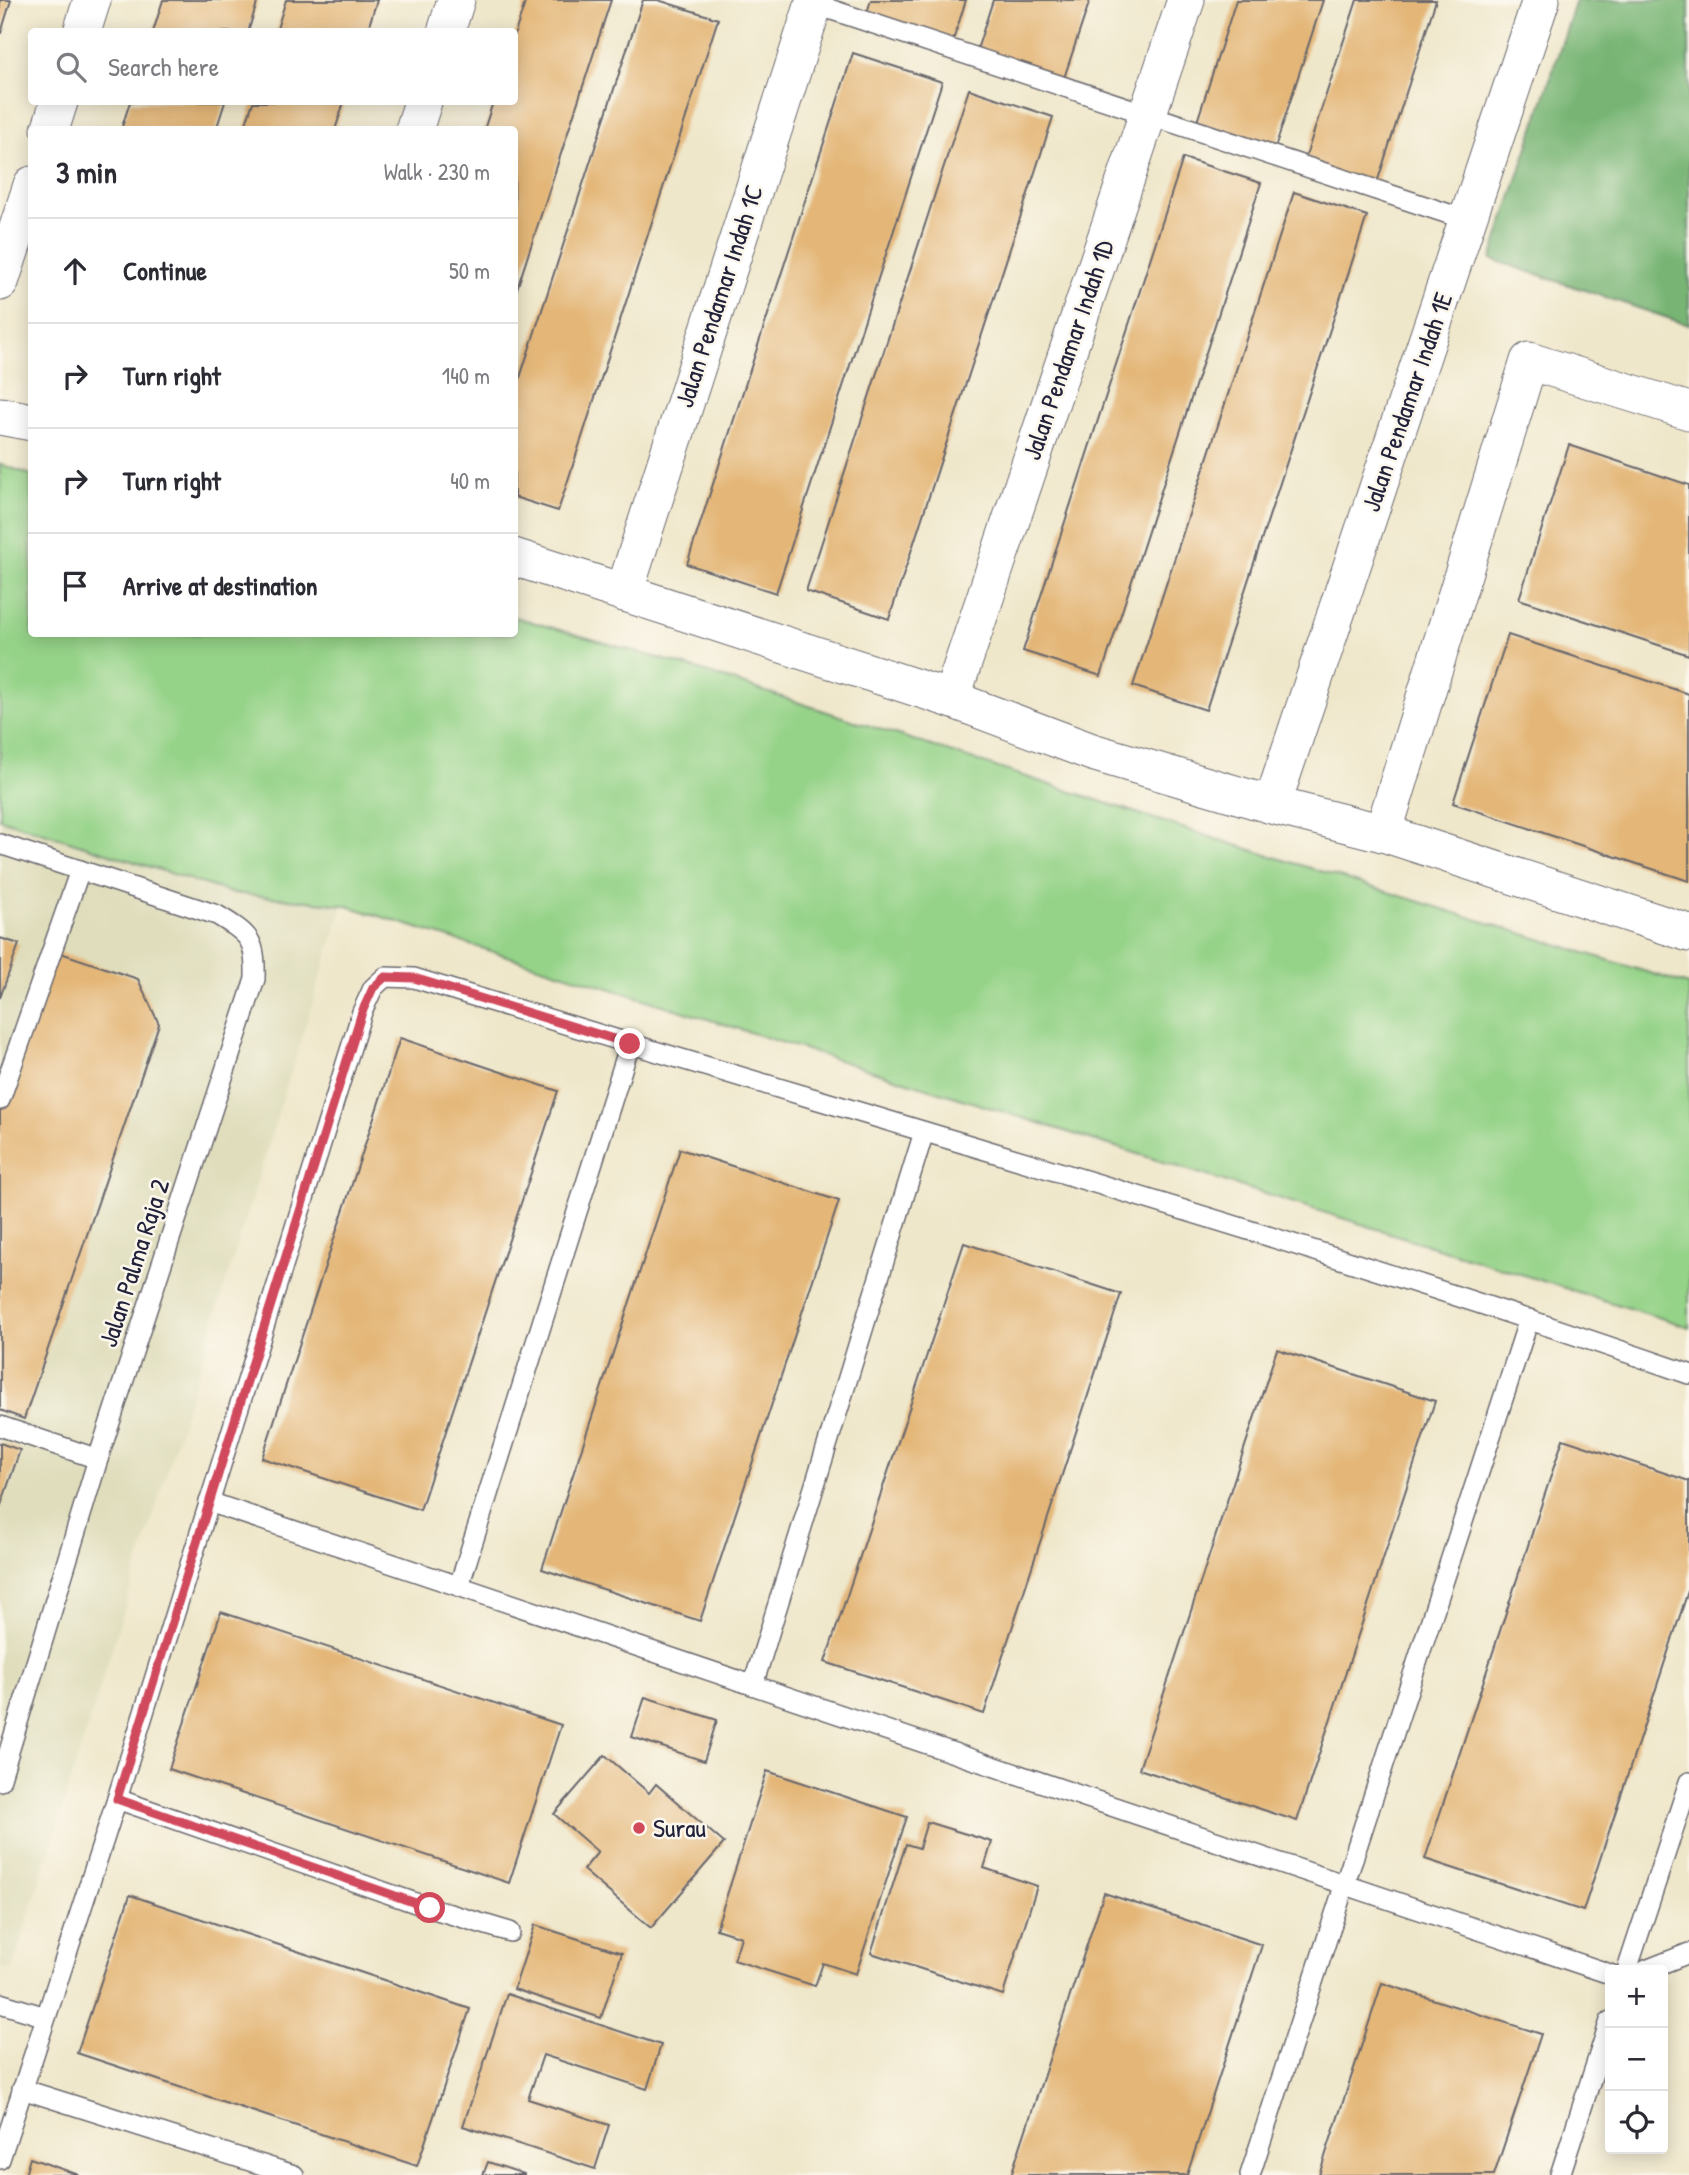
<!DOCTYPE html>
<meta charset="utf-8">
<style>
:root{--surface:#fff;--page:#f2f2f3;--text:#2b2b33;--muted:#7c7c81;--line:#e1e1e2}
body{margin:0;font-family:"Patrick Hand",sans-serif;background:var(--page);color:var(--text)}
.controls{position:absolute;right:21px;bottom:21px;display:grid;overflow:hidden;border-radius:7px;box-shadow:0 4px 18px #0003}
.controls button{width:63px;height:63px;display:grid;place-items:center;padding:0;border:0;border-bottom:2px solid var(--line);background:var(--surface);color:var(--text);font:35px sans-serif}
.stop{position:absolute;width:21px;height:21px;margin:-16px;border:5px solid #d1495b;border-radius:50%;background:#fff}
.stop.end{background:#d1495b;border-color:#fff;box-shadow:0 2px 7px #0008}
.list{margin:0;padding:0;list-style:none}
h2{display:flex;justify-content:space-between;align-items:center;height:91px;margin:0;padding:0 28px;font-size:30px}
h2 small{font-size:23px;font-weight:400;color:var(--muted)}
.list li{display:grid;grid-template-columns:46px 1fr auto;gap:21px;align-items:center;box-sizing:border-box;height:105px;padding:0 28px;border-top:2px solid var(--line)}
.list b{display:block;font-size:26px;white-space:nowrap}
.list em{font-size:23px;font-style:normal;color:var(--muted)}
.icon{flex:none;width:38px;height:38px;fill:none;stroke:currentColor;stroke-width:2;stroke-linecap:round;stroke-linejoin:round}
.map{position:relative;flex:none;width:1689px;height:2175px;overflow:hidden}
.search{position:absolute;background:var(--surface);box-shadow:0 4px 18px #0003;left:28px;top:28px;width:490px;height:77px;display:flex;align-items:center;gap:18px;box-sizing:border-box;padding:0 24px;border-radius:7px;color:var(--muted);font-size:26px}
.panel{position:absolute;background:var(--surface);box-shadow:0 4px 18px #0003;left:28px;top:126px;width:490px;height:511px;border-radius:7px}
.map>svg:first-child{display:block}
.built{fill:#dfddbb}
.green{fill:#95d388;stroke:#5c7a62;stroke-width:2}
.forest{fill:#78b574;stroke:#4d6c58;stroke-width:2}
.building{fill:#e4b779}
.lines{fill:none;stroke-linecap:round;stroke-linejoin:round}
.lane-casing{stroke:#6a676d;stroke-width:22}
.street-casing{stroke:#6a676d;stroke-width:39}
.lane{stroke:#fff;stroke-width:19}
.street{stroke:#fff;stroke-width:37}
.route{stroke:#d1495b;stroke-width:9}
.poi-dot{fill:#d1495b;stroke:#fbf7ec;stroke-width:2.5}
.labels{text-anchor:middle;stroke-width:5;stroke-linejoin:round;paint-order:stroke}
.street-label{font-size:26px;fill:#22223b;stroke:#fbf7ec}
.poi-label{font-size:26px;fill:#22223b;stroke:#fbf7ec;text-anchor:start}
</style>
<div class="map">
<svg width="1689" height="2175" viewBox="0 0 1689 2175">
<rect width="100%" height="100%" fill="#fbf7ec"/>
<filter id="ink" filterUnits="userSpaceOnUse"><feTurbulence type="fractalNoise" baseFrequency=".0143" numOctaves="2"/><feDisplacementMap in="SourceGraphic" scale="14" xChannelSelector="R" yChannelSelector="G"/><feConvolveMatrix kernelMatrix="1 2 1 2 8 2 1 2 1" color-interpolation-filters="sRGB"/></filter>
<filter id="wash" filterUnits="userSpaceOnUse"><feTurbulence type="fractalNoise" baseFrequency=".00686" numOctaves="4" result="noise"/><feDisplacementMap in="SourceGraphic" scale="28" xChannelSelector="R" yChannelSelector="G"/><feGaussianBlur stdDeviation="1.57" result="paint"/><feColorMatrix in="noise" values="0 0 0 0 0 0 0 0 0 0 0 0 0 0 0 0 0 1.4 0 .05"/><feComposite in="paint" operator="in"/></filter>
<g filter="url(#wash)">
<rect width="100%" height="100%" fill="#efe7ca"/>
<polygon class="built" points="0,819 232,893 343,905 12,1970 0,1967"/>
<polygon class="green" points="0,464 31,475 32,634 514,634 515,617 693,668 1213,838 1689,985 1689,1327 344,905 232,893 0,819"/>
<polygon class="forest" points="1576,0 1689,0 1689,325 1491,259"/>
<g id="blocks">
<g class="building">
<polygon points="0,0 11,0 1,33 0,33"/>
<polygon points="163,0 258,0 248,32 153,32"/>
<polygon points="286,0 377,0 367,32 276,32"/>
<polygon points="526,0 611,0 515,295 514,130 484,130 493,102 514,102 514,36"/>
<polygon points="643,0 658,0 718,19 558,511 514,497 514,396"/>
<polygon points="871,0 966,0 951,47 865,19"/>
<polygon points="993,0 1090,0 1062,84 975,56"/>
<polygon points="1236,0 1323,0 1273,154 1195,128"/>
<polygon points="1357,0 1436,0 1375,189 1303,165"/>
<polygon points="853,53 942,82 776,593 687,564"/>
<polygon points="969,89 1053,117 889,619 806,591"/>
<polygon points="130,102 225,102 216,130 121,130"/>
<polygon points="253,102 344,102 335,130 244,130"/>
<polygon points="1183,158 1261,183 1101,676 1023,651"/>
<polygon points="1294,192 1367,216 1206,710 1133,686"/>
<polygon points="1569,445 1689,485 1689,655 1519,599"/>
<polygon points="1508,635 1689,694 1689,881 1453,803"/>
<polygon points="0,938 19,944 0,998"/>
<polygon points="46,948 138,979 159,1024 24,1419 0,1410 0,1083"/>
<polygon points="400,1038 558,1091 420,1510 262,1458"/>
<polygon points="680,1149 839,1201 700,1621 542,1569"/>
<polygon points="964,1243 1121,1294 984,1714 825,1662"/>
<polygon points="1277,1349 1435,1401 1297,1821 1139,1769"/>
<polygon points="1563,1439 1689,1481 1689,1588 1583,1911 1425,1859"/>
<polygon points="0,1443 20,1450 0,1508"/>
<polygon points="221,1612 561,1725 509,1883 169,1769"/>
<polygon points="645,1697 717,1720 704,1761 632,1737"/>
<polygon points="605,1755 649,1793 656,1784 724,1843 651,1928 583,1870 598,1852 554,1814"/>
<polygon points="767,1771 907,1817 856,1974 823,1963 815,1986 734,1960 741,1937 716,1929"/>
<polygon points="927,1822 992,1842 984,1868 1037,1886 1003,1995 871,1953 906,1844 919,1848"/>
<polygon points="1104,1893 1262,1945 1187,2175 1011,2175"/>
<polygon points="130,1895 470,2009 417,2166 77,2053"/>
<polygon points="535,1925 622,1953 601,2018 514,1989"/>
<polygon points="1382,1983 1541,2034 1494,2175 1319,2175"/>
<polygon points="507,1994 661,2045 647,2089 543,2055 528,2099 609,2125 595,2169 463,2126"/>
<polygon points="30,2158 79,2175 25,2175"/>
<polygon points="488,2162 524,2174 524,2175 483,2175"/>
</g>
</g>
</g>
<g filter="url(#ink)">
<use href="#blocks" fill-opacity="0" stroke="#6a676d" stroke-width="2"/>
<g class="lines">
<defs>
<g id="lane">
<polyline points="814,4 1467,220"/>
<path d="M0,844L217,915C250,935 256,939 255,979L98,1459L0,1781"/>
<polyline points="0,1100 80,870"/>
<polyline points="0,1426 98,1459"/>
<polyline points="209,1502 1610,1974"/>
<polyline points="459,1586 630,1044"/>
<polyline points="753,1685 924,1132"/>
<polyline points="117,1799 430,1908 510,1932"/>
<polyline points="1627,1970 1689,1782"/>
<polyline points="1646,1970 1689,1953"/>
<polyline points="0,2003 46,2017"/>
<polyline points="22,2089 294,2175"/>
<path d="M0,2159L117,1799L362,1012L373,988L385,977L414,978C839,1109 1269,1228 1689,1374"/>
<polyline points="1250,2175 1529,1319"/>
<polyline points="1560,2175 1610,2021"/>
</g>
<g id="street">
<polyline points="82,32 92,0"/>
<polyline points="446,32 456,0"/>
<polyline points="50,130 59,102"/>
<polyline points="414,130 423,102"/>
<polyline points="0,282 32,185"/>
<polyline points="0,416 32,422"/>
<polyline points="514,557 951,699 1092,752 1272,805 1383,833 1689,933"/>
<polyline points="624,593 815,0"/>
<polyline points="951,699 1186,0"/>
<polyline points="1272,805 1541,0"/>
<polyline points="1383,833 1529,361 1689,411"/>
</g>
</defs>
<use href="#lane" class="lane-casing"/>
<use href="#street" class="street-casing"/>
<use href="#lane" class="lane"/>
<use href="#street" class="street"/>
</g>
</g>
<g class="lines" filter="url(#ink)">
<polyline class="route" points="430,1908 117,1799 362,1012 373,988 385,977 414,978 630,1044"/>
</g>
<circle class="poi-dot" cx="639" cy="1828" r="7"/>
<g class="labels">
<g class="street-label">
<text transform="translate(719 296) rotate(-72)" y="9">Jalan Pendamar Indah 1C</text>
<text transform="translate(1068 350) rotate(-71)" y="9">Jalan Pendamar Indah 1D</text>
<text transform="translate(1407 402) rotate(-71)" y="9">Jalan Pendamar Indah 1E</text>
<text transform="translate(134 1263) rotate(-72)" y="9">Jalan Palma Raja 2</text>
</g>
<g class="poi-label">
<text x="653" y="1837">Surau</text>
</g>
</g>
</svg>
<div class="controls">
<button>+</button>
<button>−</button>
<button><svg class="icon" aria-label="locate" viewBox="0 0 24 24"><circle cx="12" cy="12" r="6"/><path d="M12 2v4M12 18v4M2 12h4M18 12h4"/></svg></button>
</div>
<div class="stop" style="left:430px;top:1908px"></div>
<div class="stop end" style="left:630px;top:1044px"></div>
<div class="search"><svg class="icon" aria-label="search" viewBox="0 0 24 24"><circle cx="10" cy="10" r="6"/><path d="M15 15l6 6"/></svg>Search here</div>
<section class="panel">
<h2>3 min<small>Walk · 230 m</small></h2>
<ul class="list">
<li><svg class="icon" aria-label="ahead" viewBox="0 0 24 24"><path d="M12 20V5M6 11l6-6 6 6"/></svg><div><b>Continue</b></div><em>50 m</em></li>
<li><svg class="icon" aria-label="right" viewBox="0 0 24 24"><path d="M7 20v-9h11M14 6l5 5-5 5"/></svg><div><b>Turn right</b></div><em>140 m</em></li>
<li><svg class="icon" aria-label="right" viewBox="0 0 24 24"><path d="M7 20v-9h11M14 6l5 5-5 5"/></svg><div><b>Turn right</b></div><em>40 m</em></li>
<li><svg class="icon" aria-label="arrive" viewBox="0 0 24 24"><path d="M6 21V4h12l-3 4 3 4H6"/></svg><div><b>Arrive at destination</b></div></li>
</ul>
</section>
</div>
